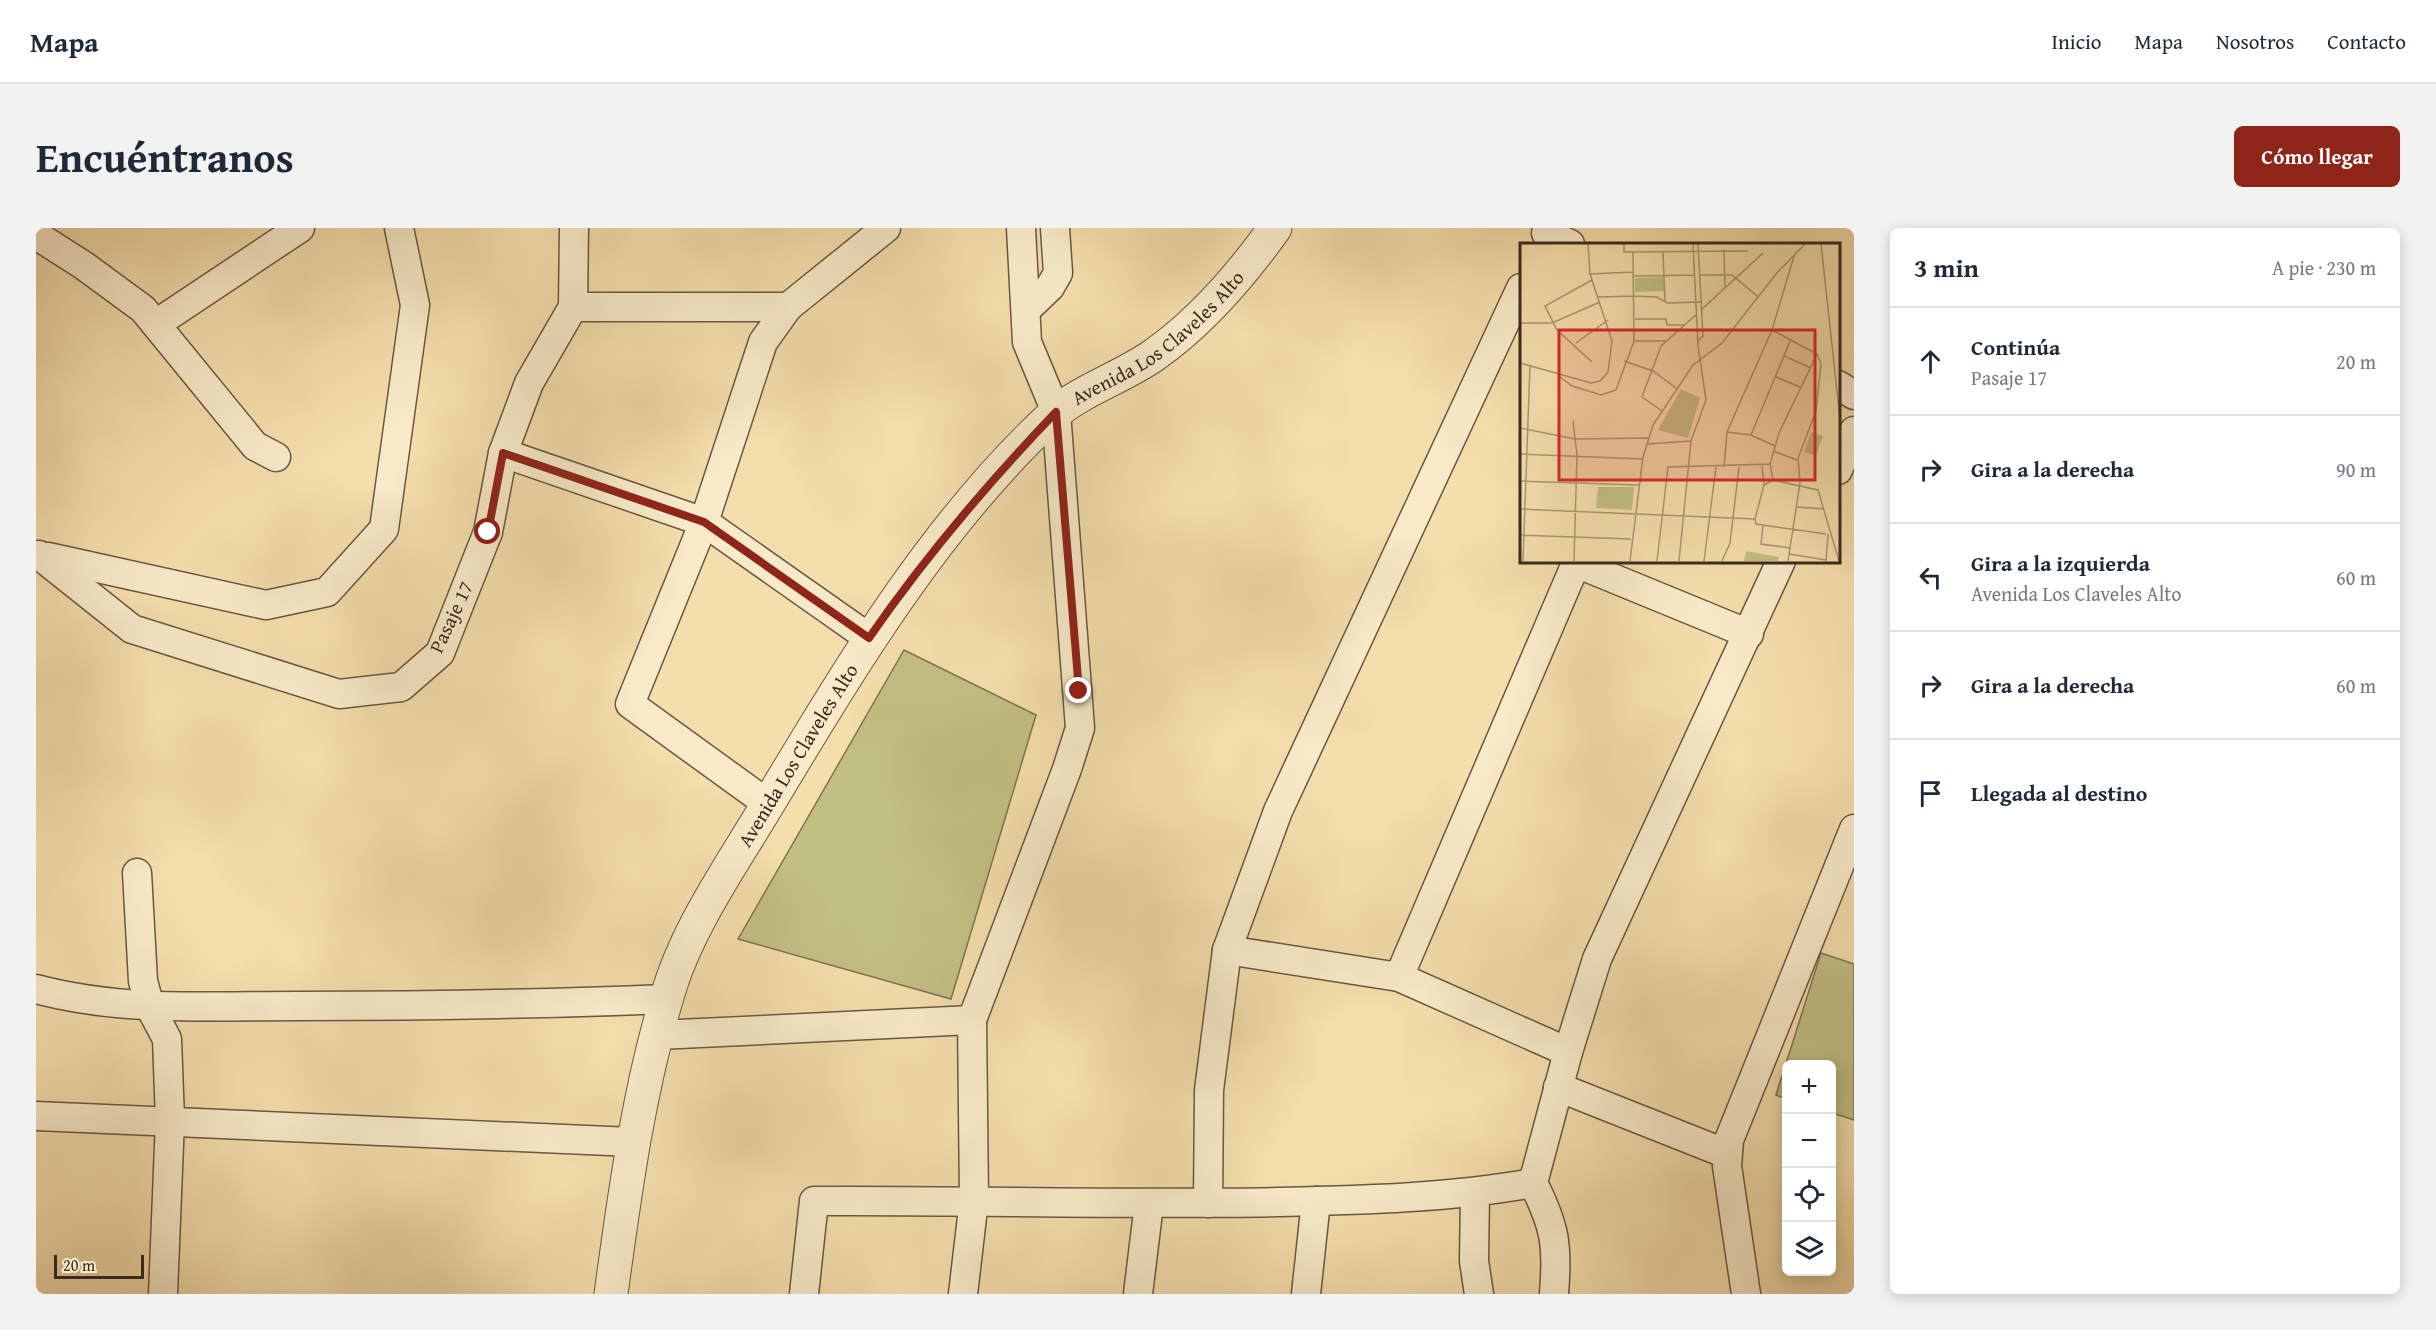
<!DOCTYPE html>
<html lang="es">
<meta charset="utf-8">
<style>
:root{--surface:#fff;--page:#f2f2f3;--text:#1f2937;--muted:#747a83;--line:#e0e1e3;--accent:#8f2418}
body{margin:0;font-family:"Gentium Book Plus",serif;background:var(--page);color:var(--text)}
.controls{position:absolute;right:18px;bottom:18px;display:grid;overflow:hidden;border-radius:9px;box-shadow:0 3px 15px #0003}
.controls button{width:54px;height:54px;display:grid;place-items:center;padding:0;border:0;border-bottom:2px solid var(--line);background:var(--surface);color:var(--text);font:30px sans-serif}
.scale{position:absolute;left:18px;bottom:15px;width:90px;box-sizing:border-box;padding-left:6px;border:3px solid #3d2a1e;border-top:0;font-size:16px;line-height:21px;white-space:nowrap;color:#3d2a1e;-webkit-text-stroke:4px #f8eac9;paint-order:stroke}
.stop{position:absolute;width:18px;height:18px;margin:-14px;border:4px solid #8f2418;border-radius:50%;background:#fff}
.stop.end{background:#8f2418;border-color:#fff;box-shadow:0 2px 6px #0008}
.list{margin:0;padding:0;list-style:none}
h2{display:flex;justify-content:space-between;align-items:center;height:78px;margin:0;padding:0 24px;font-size:26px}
h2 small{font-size:20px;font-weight:400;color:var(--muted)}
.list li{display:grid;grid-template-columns:39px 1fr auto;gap:18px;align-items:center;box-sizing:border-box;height:108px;padding:0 24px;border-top:2px solid var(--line)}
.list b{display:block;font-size:22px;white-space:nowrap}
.list p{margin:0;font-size:20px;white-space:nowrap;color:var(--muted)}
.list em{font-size:20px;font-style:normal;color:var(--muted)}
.icon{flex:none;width:33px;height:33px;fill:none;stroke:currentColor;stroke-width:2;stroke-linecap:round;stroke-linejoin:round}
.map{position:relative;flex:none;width:1818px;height:1066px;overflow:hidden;border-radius:9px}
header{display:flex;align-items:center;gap:36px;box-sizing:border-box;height:84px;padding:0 30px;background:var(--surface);border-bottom:2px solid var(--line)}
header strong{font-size:28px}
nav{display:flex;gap:33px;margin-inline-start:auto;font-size:21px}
.intro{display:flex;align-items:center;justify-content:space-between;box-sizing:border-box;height:144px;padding:0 36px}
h1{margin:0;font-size:42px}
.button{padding:15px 27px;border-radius:9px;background:var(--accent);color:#fff;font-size:21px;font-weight:700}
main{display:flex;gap:36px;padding:0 36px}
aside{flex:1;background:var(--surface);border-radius:9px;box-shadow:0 3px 15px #0003}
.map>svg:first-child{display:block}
.green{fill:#c2bf84;stroke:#807451;stroke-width:1.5}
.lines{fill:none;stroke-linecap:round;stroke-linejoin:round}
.minor-casing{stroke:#6b5742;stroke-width:31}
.tertiary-casing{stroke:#6b5742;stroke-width:35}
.minor{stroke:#f8eac9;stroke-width:28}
.tertiary{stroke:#f8eac9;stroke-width:33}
.route{stroke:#8f2418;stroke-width:8}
.labels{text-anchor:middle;stroke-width:6;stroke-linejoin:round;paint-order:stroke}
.street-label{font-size:20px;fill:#3d2a1e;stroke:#f8eac9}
.inset-road{fill:none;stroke:#ab9673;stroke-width:1.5}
.view{fill:#d62828;fill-opacity:0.15;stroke:#d62828;stroke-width:3}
.inset-edge{fill:none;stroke:#3d2a1e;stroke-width:3}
</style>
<header>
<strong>Mapa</strong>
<nav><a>Inicio</a><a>Mapa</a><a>Nosotros</a><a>Contacto</a></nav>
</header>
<div class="intro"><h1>Encuéntranos</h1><a class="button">Cómo llegar</a></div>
<main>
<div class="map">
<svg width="1818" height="1066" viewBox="0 0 1818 1066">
<rect width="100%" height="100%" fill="#f4deac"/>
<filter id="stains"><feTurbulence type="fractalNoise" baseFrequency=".00333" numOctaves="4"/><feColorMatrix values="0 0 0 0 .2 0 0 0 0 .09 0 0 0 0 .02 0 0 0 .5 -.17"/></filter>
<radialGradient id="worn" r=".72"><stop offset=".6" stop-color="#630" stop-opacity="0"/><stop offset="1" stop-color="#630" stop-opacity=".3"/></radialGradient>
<g class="green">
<polygon points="868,422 1000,487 915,771 702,711"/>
<polygon points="1785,725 1818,736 1818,892 1796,885 1796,836 1750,836 1750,871 1740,867"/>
</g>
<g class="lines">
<defs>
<g id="minor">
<polyline points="1510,5 1534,16"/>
<polyline points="0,7 47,37 107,81 219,218 240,229"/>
<polyline points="537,79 752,79"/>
<polyline points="990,82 1014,59 1022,45 1019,0"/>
<polyline points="120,96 264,0"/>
<polyline points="1802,157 1818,167"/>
<polyline points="467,225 668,294 833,410"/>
<polyline points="1802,242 1818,203"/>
<polyline points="3,327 96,401 303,466 365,459 404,425 452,304 467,225 493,155 537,79 538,0"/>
<polyline points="12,329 230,377 291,364 348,301 379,77 363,0"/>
<polyline points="1540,335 1713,406"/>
<polyline points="732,576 594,476 668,294 727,114 752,79 850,0"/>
<polyline points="101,645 107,753 114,779 131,811 134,892 127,1066"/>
<polyline points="1191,722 1363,749 1532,824"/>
<polyline points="1363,749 1541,333"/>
<path d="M0,761C86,784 174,778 262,778C385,778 508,776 631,771"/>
<polyline points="622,807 936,792"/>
<polyline points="1522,859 1691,926"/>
<polyline points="0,888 596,914"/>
<polyline points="1439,965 1438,1033 1443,1066"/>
<polyline points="1172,975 1173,862 1191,722 1242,583 1485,60"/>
<path d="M1518,1065C1522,1017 1519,998 1497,955L1532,824L1561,731L1745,333"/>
<path d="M768,1066L778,973C933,972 1088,977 1243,974C1328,972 1413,970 1497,955"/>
<polyline points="927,1066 938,972 936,792 1031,541 1044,500 1020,184 991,114 985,0"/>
<polyline points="1102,1066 1113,976"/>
<polyline points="1270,1066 1280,973"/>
<polyline points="1710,1066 1691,938 1693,912 1818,601"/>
</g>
<g id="tertiary">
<path id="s1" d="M575,1066C589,963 603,859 634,759C653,698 696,636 729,581C812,443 898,297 1017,187C1043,163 1089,148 1118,127C1165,94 1206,46 1239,0"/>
</g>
</defs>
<use href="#minor" class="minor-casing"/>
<use href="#tertiary" class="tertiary-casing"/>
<use href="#minor" class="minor"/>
<use href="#tertiary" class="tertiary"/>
</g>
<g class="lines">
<path class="route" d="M452,304L467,225L668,294L833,410C889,329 952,255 1020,184L1043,463"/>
</g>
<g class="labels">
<g class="street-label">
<text dy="7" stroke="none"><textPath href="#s1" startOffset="1136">Avenida Los Claveles Alto</textPath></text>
<text transform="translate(415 389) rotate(-65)" y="7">Pasaje 17</text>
<text dy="7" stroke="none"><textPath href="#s1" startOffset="578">Avenida Los Claveles Alto</textPath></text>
</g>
</g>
<g transform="translate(1484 15)">
<rect width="320" height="320" fill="#f4deac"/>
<path d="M144,34V48L115,49V35ZM161,146L180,155L168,195L138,187ZM291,189L303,193L296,213L284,209ZM78,244H114L112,267L76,265ZM226,308L259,314L258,318H224Z" fill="#c2bf84"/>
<path class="inset-road" d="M104,1V9L228,8M301,1L320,176M204,7L205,45M143,9L145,59M70,31L113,29M179,32H212L237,53M113,33L175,32M72,37L25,63L37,87L72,119M77,54L114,53L137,54L147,60L181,59M181,67L243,10M115,76H146L147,82H164M0,80H32L80,59M252,87L297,111L301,120L296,168L278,215L280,240L268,318M114,98H145M178,98L183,93L178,1M56,100L88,77M264,113L291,125M104,118L133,128L156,145M0,120L71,140L80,138L88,129L92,98L70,31L68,1M40,134L52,143L81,152L96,147L114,98L113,9M256,134L280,144M142,168L122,154L141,103L177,71M53,178L57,212L54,318M0,185L55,196L128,195M207,189L231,192L255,203M231,192L271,96M126,201L171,198M253,208L277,217M0,211L123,216M204,224L207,189L252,87L274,13M253,237L250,221L259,190L297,111M0,238L119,242M244,242L253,237L298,247L319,318M277,264L304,266M0,266L235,276L236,281L306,291M235,276L244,242L242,223M243,282L241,301L270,305M0,292L111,296M269,311L306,317M3,318L10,122M110,318L123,214L133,182L173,122L202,100L256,31L285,1M137,318L148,224L250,221M159,318L171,198L186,157L178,103L173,1M184,318L196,224M202,318L210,300L219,224M306,318L308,291"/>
<path class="view" d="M39,87H295V237H39Z"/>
<rect width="320" height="320" class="inset-edge"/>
</g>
<rect width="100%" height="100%" filter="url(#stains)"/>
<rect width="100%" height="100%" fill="url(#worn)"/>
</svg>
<div class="controls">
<button>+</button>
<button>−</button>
<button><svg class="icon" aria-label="locate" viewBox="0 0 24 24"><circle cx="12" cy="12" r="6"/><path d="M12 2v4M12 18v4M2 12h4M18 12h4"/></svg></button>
<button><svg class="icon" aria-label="layers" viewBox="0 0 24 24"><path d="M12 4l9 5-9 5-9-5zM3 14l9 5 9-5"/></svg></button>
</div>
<div class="scale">20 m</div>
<div class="stop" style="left:452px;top:304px"></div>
<div class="stop end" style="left:1043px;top:463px"></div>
</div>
<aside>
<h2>3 min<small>A pie · 230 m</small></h2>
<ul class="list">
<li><svg class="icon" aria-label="ahead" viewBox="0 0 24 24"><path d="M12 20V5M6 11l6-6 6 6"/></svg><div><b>Continúa</b><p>Pasaje 17</p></div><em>20 m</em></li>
<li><svg class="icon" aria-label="right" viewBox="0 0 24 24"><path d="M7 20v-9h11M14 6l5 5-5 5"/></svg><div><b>Gira a la derecha</b></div><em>90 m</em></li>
<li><svg class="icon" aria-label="left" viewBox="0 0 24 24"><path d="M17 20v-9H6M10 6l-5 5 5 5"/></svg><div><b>Gira a la izquierda</b><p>Avenida Los Claveles Alto</p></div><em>60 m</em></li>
<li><svg class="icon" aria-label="right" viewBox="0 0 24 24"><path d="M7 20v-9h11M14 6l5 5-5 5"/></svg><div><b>Gira a la derecha</b></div><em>60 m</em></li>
<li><svg class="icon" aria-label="arrive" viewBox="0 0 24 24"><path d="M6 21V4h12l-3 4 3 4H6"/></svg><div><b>Llegada al destino</b></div></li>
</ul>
</aside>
</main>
